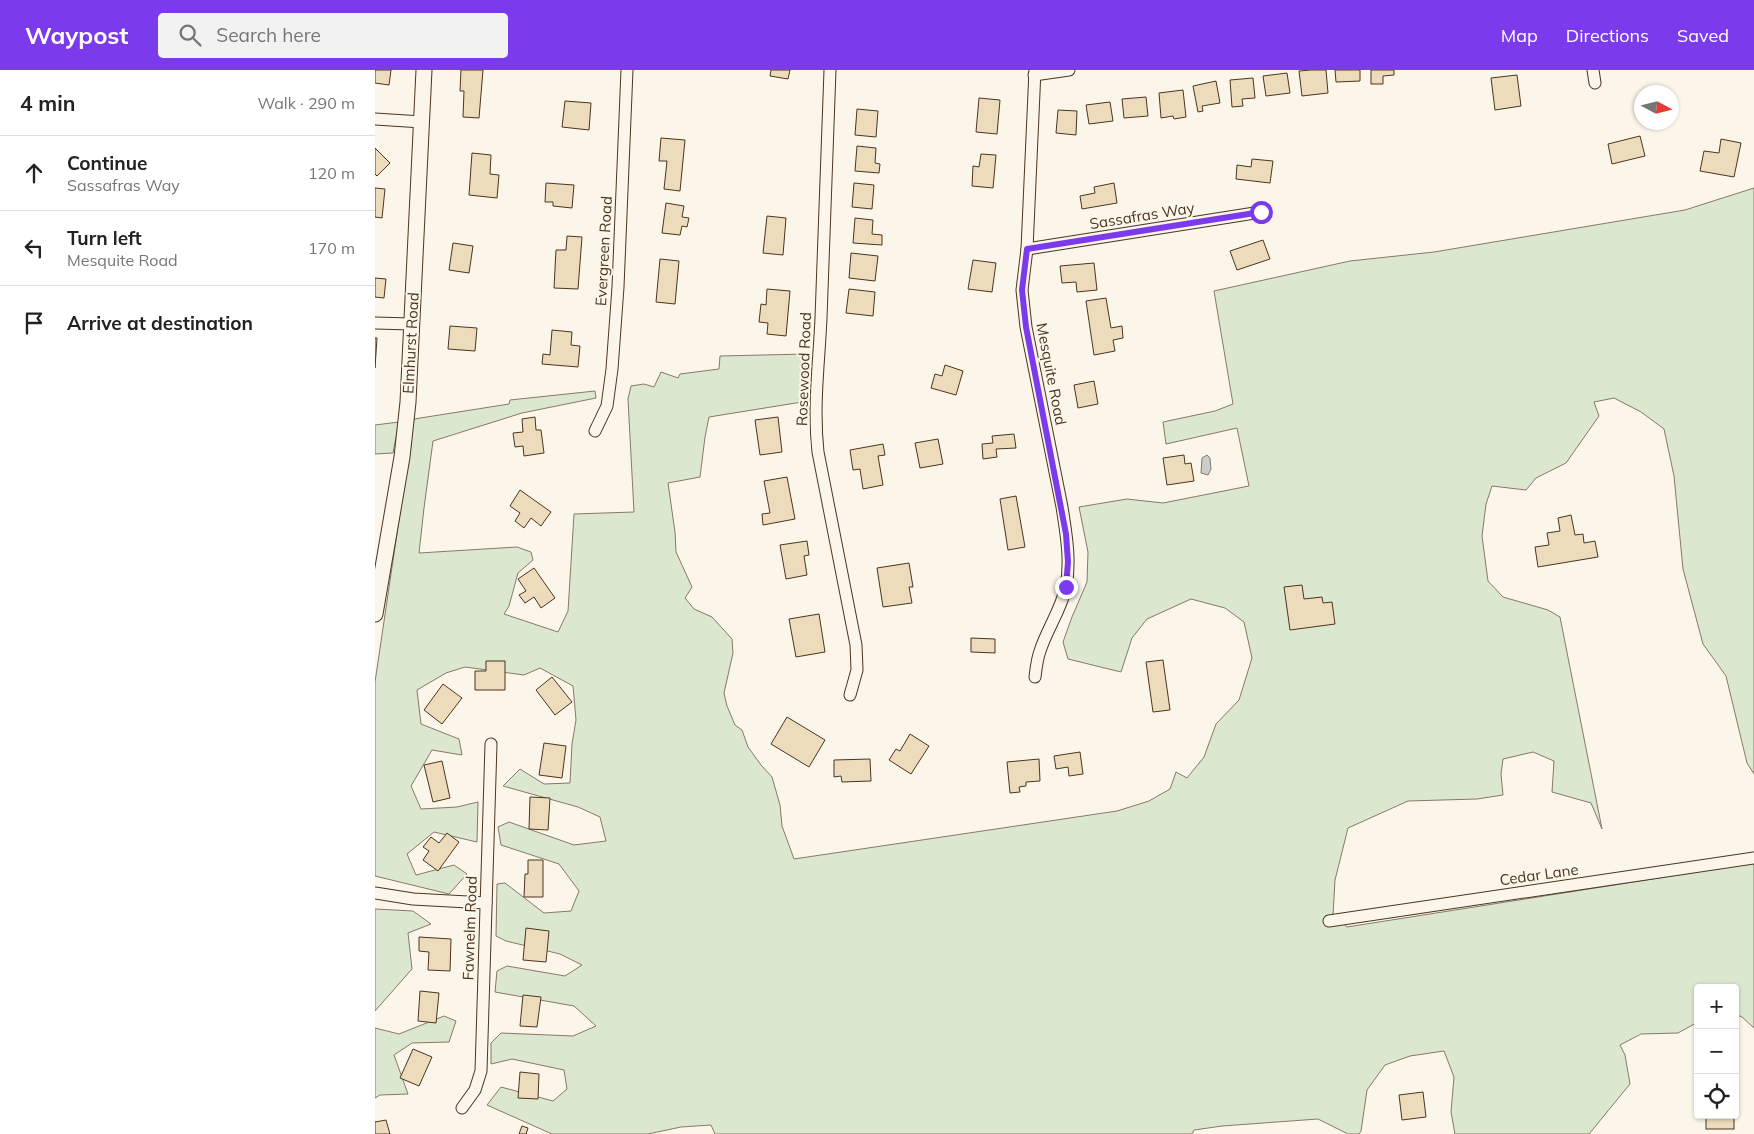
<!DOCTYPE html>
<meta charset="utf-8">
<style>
:root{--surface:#fff;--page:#f2f2f2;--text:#222;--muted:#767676;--line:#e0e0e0;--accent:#7c3aed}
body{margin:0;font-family:Mulish,sans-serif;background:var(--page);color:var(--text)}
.controls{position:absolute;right:15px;bottom:15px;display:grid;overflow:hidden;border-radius:5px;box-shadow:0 1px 4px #0004}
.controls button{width:45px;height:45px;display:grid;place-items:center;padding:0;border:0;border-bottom:1px solid var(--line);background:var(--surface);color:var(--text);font:25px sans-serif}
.compass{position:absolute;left:1259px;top:15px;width:45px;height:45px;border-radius:50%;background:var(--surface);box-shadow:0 1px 4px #0004;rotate:97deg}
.stop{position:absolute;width:15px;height:15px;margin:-11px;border:4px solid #7c3aed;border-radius:50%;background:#fff}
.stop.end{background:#7c3aed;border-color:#fff;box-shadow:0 1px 5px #0008}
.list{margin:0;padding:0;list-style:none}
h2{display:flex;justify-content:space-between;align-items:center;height:65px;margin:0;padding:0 20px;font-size:21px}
h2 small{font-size:16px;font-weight:400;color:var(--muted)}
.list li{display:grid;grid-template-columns:32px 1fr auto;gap:15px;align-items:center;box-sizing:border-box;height:75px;padding:0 20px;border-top:1px solid var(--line)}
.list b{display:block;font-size:19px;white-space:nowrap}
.list p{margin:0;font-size:16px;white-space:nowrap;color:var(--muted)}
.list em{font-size:16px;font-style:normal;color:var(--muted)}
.icon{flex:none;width:28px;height:28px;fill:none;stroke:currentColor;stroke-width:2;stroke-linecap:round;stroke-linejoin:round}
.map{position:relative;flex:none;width:1379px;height:1064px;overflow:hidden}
header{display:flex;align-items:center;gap:30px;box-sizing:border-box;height:70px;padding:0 25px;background:var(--accent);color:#fff}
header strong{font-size:24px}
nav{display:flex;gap:28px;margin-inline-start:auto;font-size:18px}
.search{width:350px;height:45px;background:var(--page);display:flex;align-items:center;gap:12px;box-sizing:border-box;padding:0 18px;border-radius:5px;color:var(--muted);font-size:19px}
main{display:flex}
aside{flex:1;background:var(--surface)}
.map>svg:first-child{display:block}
.green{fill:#dce7d0;stroke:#887966}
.water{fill:#c9cecd;stroke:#887966}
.building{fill:#ecdcbc;stroke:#4a3520}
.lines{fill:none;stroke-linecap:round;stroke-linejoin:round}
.minor-casing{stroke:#4a3520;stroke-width:13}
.tertiary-casing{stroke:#4a3520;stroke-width:17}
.minor{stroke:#fbf6e9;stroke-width:11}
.tertiary{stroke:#fbf6e9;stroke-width:15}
.route{stroke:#7c3aed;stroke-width:6}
.labels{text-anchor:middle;stroke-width:4;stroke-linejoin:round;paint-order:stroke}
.street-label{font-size:15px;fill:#4a3520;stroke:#fbf6e9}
</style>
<header>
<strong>Waypost</strong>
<div class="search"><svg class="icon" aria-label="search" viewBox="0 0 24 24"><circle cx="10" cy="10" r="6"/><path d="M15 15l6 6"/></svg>Search here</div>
<nav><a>Map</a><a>Directions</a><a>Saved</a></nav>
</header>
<main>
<aside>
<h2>4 min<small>Walk · 290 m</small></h2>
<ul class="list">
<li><svg class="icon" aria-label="ahead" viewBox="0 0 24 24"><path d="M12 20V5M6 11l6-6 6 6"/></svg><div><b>Continue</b><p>Sassafras Way</p></div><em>120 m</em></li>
<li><svg class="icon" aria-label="left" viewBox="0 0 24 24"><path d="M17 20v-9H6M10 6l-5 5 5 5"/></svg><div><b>Turn left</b><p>Mesquite Road</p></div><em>170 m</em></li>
<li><svg class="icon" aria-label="arrive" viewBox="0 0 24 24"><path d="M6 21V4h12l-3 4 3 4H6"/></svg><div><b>Arrive at destination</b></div></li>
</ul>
</aside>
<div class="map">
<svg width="1379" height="1064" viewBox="0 0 1379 1064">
<rect width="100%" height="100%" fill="#fbf6e9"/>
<g class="green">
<polygon points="1379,118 1379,704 1372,693 1351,606 1328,574 1308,499 1299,406 1289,359 1266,342 1239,328 1219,332 1224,346 1191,393 1161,408 1151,420 1117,416 1111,434 1107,466 1113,511 1128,527 1173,540 1185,547 1227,759 1216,733 1177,722 1179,691 1158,682 1128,689 1126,704 1128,725 1102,729 1033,731 973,758 960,810 958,845 972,857 1379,793 1379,958 1367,947 1360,944 1360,918 1323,918 1323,952 1303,963 1266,964 1245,975 1250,985 1255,1014 1214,1064 1080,1064 1076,1042 1079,1007 1069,981 1035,986 1010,995 992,1020 986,1061 984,1064 973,1064 943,1049 847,1056 819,1060 817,1064 340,1064 336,1055 306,1057 273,1064 177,1064 112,1035 126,1017 178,1031 192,1019 189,1000 137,989 116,994 116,973 126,963 198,966 221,956 199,936 120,922 122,901 132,896 190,906 207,895 185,884 131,871 121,866 122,814 130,813 169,843 196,841 204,821 184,794 126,775 123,757 134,752 199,775 231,771 225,747 203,737 128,716 145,699 169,714 195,713 197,674 201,650 198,616 165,598 149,605 90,597 71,603 42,620 46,654 84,669 87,685 57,680 36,716 46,739 82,737 103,732 102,772 59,762 32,784 41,805 79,795 92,804 74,824 0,806 0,612 39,349 134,334 135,330 220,321 221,328 147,343 58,371 49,438 44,483 142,477 156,482 158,490 143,503 134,536 129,544 183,562 193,541 199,444 259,442 253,329 256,316 269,314 279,317 286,302 303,308 305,304 344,299 345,286 432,284 427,332 334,347 330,367 325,407 293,413 300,462 301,482 317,517 310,528 319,539 337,547 357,569 358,583 349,623 352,636 360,655 367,660 373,677 386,695 397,707 405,735 407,756 419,789 742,741 774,731 795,719 801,702 812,708 829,687 841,654 864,630 877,588 869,552 850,538 816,529 772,549 757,568 746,602 693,589 688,572 697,547 712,512 713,482 704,437 752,429 788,433 874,416 862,358 791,374 788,352 840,341 858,334 839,221 975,191 1059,182 1310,140"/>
<polygon points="24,352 18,383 0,384 0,355"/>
<polygon points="0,839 38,841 56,854 33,863 37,899 0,941"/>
<polygon points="69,946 81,951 74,972 37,973 19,985 33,1024 5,1025 0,1028 0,958 24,964"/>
</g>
<polygon class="water" points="832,385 835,388 836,399 833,405 826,403 827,388"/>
<g class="building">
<polygon points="0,0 16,0 14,15 0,13"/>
<polygon points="86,0 108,0 104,48 88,47 89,21 85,21"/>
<polygon points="396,0 415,0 413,9 395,6"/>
<polygon points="936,0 951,0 953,23 927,26 924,1"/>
<polygon points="960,0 985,0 985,11 961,12"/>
<polygon points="996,0 1019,0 1019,5 1008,6 1008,14 996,14"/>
<polygon points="912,3 915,23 891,26 888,6"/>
<polygon points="1142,5 1146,36 1120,40 1116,8"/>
<polygon points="878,8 880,28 867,29 868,36 857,37 855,10"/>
<polygon points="841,11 845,33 827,36 828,41 823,42 818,16"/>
<polygon points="808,20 811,47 799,49 798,46 786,48 784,23"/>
<polygon points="771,27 773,46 749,48 747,29"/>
<polygon points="604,28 625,30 622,64 601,62"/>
<polygon points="190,31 216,33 214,60 187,57"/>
<polygon points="735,32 738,51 714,54 711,35"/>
<polygon points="482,39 503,41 501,67 480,65"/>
<polygon points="683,40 702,41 701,65 681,63"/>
<polygon points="1265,66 1270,86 1237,94 1233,74"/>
<polygon points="286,68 310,70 305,121 289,119 292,91 284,91"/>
<polygon points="1346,69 1366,73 1359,107 1325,101 1329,81 1344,83"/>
<polygon points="482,76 501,78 500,93 505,94 504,103 480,101"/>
<polygon points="0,78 15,93 2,106 0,104"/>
<polygon points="97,83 116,85 115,104 124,105 122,128 94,125"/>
<polygon points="606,84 621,85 618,118 597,116 598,96 604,97"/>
<polygon points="877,89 898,91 895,113 861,109 862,95 876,97"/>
<polygon points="171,113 199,115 197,138 178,136 178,132 170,132"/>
<polygon points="479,113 499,115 497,139 477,137"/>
<polygon points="739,113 742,133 707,139 705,126 720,123 719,117"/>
<polygon points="0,118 10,119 7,148 0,147"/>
<polygon points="291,133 309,136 307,147 314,148 312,157 307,156 305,165 287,163"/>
<polygon points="392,146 411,148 408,185 388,183"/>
<polygon points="480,148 498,150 497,164 507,165 507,175 478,173"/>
<polygon points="192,166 207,167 203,219 179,218 181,180 191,180"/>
<polygon points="888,170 895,189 862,200 855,181"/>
<polygon points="78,173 98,176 94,203 74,200"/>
<polygon points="476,183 503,186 500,211 474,208"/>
<polygon points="285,189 304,191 300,234 281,232"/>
<polygon points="598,190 621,193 617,222 593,219"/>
<polygon points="719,193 722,220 702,222 701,212 687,213 685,196"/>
<polygon points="0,208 11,209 9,228 0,227"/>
<polygon points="392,219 415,221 411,266 392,264 393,253 384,252 386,234 391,235"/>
<polygon points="474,219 500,222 498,246 471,243"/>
<polygon points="731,228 736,258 747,256 748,268 738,270 740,281 719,285 711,231"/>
<polygon points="75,256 102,258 100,281 73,279"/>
<polygon points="177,260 197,262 196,275 205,276 203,297 167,294 168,284 175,285"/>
<polygon points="0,268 2,268 0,298"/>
<polygon points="570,295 588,301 581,325 556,318 560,304 567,306"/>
<polygon points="719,311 723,334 703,338 699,315"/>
<polygon points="160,347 161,360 166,360 169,383 149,386 148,376 140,377 138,363 148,362 147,349"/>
<polygon points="403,347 407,382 385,385 380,350"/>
<polygon points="639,364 641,378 621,379 622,387 608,389 607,374 618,373 617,366"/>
<polygon points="563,369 568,394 545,398 540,373"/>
<polygon points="508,374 510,385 503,386 508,415 488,419 485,399 478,400 475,380"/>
<polygon points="809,385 810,394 816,393 819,411 792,415 788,388"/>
<polygon points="412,407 420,449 388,455 387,444 395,443 389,411"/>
<polygon points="145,420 176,442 166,456 156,448 149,458 140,451 145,443 135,436"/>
<polygon points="641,426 650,477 633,480 625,429"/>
<polygon points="1196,445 1200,465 1208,464 1209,473 1220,471 1223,487 1163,497 1160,477 1174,475 1172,463 1185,461 1183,448"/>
<polygon points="432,471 434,485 429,486 432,505 411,509 405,475"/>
<polygon points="534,493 538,517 534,517 537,533 508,537 502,498"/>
<polygon points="159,498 180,528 166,538 159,527 150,533 144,525 151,521 143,509"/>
<polygon points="927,515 929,529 947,527 948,533 957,532 960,554 915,560 909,517"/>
<polygon points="444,544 450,582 421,587 414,549"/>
<polygon points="596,568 620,569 620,583 596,582"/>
<polygon points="788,590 795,640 778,642 771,592"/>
<polygon points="111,591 130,591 130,620 100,620 100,601 111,601"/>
<polygon points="177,607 197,632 180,645 161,620"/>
<polygon points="68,614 87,628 67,654 49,640"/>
<polygon points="412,647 450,670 434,697 396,674"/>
<polygon points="535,664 554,676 536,704 514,690 521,679 525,681"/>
<polygon points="169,673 191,676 187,708 164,705"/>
<polygon points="705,682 708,704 694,706 693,697 681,699 679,686"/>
<polygon points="495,689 496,711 467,712 466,706 459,707 459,690"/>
<polygon points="664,689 665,711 651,712 651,716 644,717 645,722 635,723 632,692"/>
<polygon points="67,691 75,728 58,732 49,695"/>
<polygon points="155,727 175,728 173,760 154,759"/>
<polygon points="72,763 84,772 63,801 48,790 54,781 48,777 56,767 64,773"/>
<polygon points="153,790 168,790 168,827 149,827 150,804 153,804"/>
<polygon points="151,858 174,861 171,892 148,890"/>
<polygon points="44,867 76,869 75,901 53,900 54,882 44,881"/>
<polygon points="45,921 64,923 61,953 43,951"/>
<polygon points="148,925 166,927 162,957 145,956"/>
<polygon points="38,979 57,987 44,1016 25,1008"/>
<polygon points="145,1002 164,1004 163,1029 143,1028"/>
<polygon points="1048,1022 1051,1047 1027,1050 1024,1025"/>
<rect x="1331" y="1045" width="28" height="14"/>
<polygon points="11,1050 15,1064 0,1064 0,1052"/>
<polygon points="147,1056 153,1058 151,1064 144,1064"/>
</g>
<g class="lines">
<defs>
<g id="minor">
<path d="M455,0C452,83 449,165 446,248C444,294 438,336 443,382L481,575L482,600L475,625"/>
<path d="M660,0L652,179L647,220L651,257L687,437C691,463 696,490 691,517C686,540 672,559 665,581C662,589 661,599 660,607"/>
<polyline points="1218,0 1220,13"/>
<polyline points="659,5 694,0"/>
<polyline points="0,49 47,52"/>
<polyline points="652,179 886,142"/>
<polyline points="0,253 37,254"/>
<polyline points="220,361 232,336 237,299 243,217 252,0"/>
<polyline points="0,823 38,829 111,833"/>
<polyline points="954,851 1379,788"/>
<polyline points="87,1038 100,1020 106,1001 116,674"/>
</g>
<polyline id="tertiary" points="0,544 27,387 33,332 49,0"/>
</defs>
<use href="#minor" class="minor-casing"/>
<use href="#tertiary" class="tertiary-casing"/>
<use href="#minor" class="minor"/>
<use href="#tertiary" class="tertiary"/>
</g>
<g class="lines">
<polyline class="route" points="691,517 693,492 691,464 651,257 647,220 652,179 886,142"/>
</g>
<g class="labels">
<g class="street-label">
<text transform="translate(767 146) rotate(-9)" y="5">Sassafras Way</text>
<text transform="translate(229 181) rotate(-87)" y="5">Evergreen Road</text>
<text transform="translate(36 273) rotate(-87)" y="5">Elmhurst Road</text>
<text transform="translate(429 299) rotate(-88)" y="5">Rosewood Road</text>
<text transform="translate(676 304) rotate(79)" y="5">Mesquite Road</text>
<text transform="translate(1164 805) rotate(-8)" y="5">Cedar Lane</text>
<text transform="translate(95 858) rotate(-88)" y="5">Fawnelm Road</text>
</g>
</g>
</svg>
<div class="controls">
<button>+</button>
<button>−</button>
<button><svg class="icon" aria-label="locate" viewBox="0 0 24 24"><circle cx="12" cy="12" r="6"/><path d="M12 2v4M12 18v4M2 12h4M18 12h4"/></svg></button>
</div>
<svg class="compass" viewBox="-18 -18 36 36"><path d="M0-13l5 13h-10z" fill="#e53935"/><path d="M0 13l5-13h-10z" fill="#767676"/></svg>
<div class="stop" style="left:886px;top:142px"></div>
<div class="stop end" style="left:691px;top:517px"></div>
</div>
</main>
